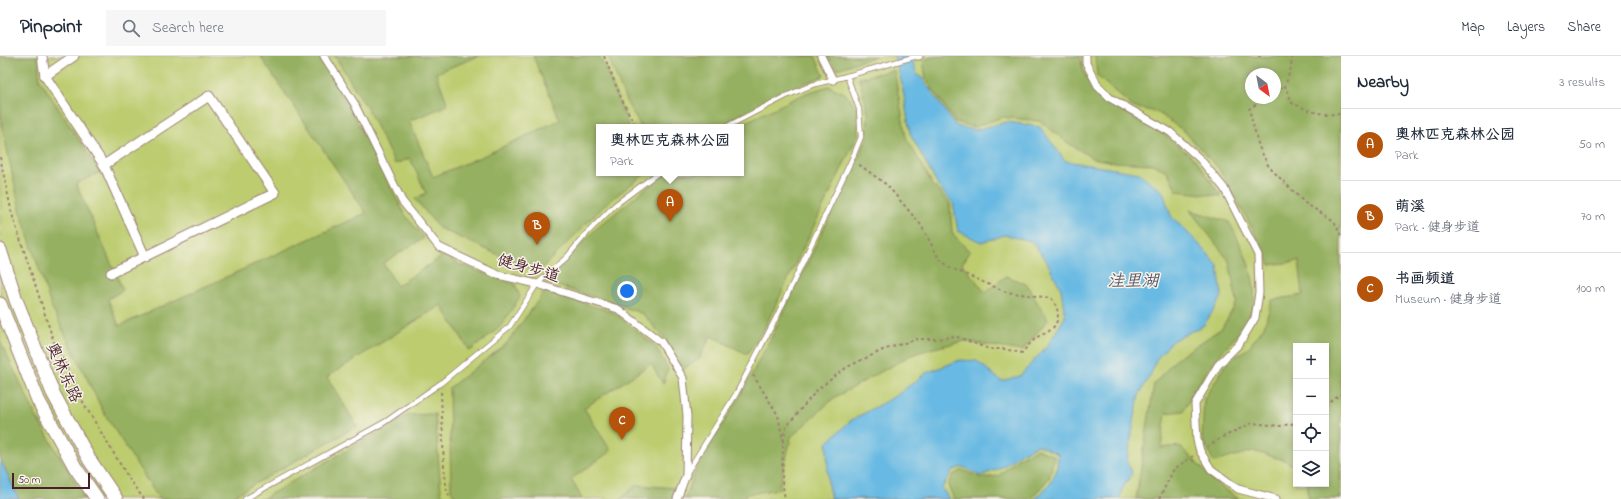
<!DOCTYPE html>
<meta charset="utf-8">
<style>
:root{--surface:#fff;--page:#f6f6f7;--text:#1f2937;--muted:#747a83;--line:#e0e1e3;--accent:#b45309}
body{margin:0;font-family:"Indie Flower","LXGW WenKai TC",sans-serif;background:var(--page);color:var(--text)}
.controls{position:absolute;right:12px;bottom:12px;display:grid;overflow:hidden;border-radius:0px;box-shadow:0 2px 6px #0003}
.controls button{width:36px;height:36px;display:grid;place-items:center;padding:0;border:0;border-bottom:1px solid var(--line);background:var(--surface);color:var(--text);font:20px sans-serif}
.compass{position:absolute;left:1245px;top:12px;width:36px;height:36px;border-radius:50%;background:var(--surface);box-shadow:0 2px 6px #0003;rotate:148deg}
.scale{position:absolute;left:12px;bottom:10px;width:78px;box-sizing:border-box;padding-left:4px;border:2px solid #4a1f2b;border-top:0;font-size:11px;line-height:14px;white-space:nowrap;color:#4a1f2b;-webkit-text-stroke:3px #f7f3e8;paint-order:stroke}
.you{position:absolute;left:627px;top:235px;width:14px;height:14px;margin:-10px;border:3px solid #fff;border-radius:50%;background:#1a73e8;box-shadow:0 0 0 6px #1a73e833}
.badge{display:grid;place-items:center;width:26px;height:26px;border-radius:50%;background:var(--accent);color:#fff;font-size:13px;font-weight:700}
.pin{position:absolute;translate:-50% -33px;filter:drop-shadow(0 1px 2px #0008)}
.pin::after{content:'';position:absolute;top:21px;width:14px;height:12px;background:inherit;clip-path:polygon(0 0,100% 0,50% 100%)}
.popup{position:absolute;left:596px;top:68px;width:148px;height:52px;box-sizing:border-box;display:grid;place-content:center;border-radius:0px;background:var(--surface);filter:drop-shadow(0 1px 3px #0005);font-size:13px;white-space:nowrap;color:var(--muted)}
.popup b{font-size:15px;color:var(--text)}
.popup::after{content:'';position:absolute;left:50%;top:100%;margin-left:-8px;border:8px solid transparent;border-top-color:var(--surface)}
.list{margin:0;padding:0;list-style:none}
h2{display:flex;justify-content:space-between;align-items:center;height:52px;margin:0;padding:0 16px;font-size:17px}
h2 small{font-size:13px;font-weight:400;color:var(--muted)}
.list li{display:grid;grid-template-columns:26px 1fr auto;gap:12px;align-items:center;box-sizing:border-box;height:72px;padding:0 16px;border-top:1px solid var(--line)}
.list b{display:block;font-size:15px;white-space:nowrap}
.list p{margin:0;font-size:13px;white-space:nowrap;color:var(--muted)}
.list em{font-size:13px;font-style:normal;color:var(--muted)}
.icon{flex:none;width:22px;height:22px;fill:none;stroke:currentColor;stroke-width:2;stroke-linecap:round;stroke-linejoin:round}
.map{position:relative;flex:none;width:1341px;height:443px;overflow:hidden}
header{display:flex;align-items:center;gap:24px;box-sizing:border-box;height:56px;padding:0 20px;background:var(--surface);border-bottom:1px solid var(--line)}
header strong{font-size:19px}
nav{display:flex;gap:22px;margin-inline-start:auto;font-size:14px}
.search{width:280px;height:36px;background:var(--page);display:flex;align-items:center;gap:10px;box-sizing:border-box;padding:0 14px;border-radius:0px;color:var(--muted);font-size:15px}
main{display:flex}
aside{flex:1;background:var(--surface)}
.map>svg:first-child{display:block}
.green{fill:#bccc6e;stroke:#83764c;fill-rule:evenodd}
.forest{fill:#95b061;stroke:#706846;fill-rule:evenodd}
.water{fill:#68b9e3;stroke:#596c87}
.lines{fill:none;stroke-linecap:round;stroke-linejoin:round}
.service-casing{stroke:#9c7f74;stroke-width:6}
.pedestrian-casing{stroke:#9c7f74;stroke-width:9}
.minor-casing{stroke:#9c7f74;stroke-width:11}
.secondary-casing{stroke:#9c7f74;stroke-width:15}
.path{stroke:#9c7f74;stroke-width:2;stroke-dasharray:3 3;stroke-linecap:butt}
.service{stroke:#fff;stroke-width:4.5}
.pedestrian{stroke:#fff;stroke-width:7}
.minor{stroke:#fff;stroke-width:9}
.secondary{stroke:#fff;stroke-width:13}
.labels{text-anchor:middle;stroke-width:3;stroke-linejoin:round;paint-order:stroke}
.street-label{font-size:16px;fill:#4a1f2b;stroke:#f7f3e8}
.water-label{font-size:17px;font-style:italic;fill:#54556b;stroke:#f7f3e8}
</style>
<header>
<strong>Pinpoint</strong>
<div class="search"><svg class="icon" aria-label="search" viewBox="0 0 24 24"><circle cx="10" cy="10" r="6"/><path d="M15 15l6 6"/></svg>Search here</div>
<nav><a>Map</a><a>Layers</a><a>Share</a></nav>
</header>
<main>
<div class="map">
<svg width="1341" height="443" viewBox="0 0 1341 443">
<rect width="100%" height="100%" fill="#f7f3e8"/>
<filter id="ink" filterUnits="userSpaceOnUse"><feTurbulence type="fractalNoise" baseFrequency=".025" numOctaves="2"/><feDisplacementMap in="SourceGraphic" scale="8" xChannelSelector="R" yChannelSelector="G"/><feConvolveMatrix kernelMatrix="1 2 1 2 8 2 1 2 1" color-interpolation-filters="sRGB"/></filter>
<filter id="wash" filterUnits="userSpaceOnUse"><feTurbulence type="fractalNoise" baseFrequency=".012" numOctaves="4" result="noise"/><feDisplacementMap in="SourceGraphic" scale="16" xChannelSelector="R" yChannelSelector="G"/><feGaussianBlur stdDeviation="0.9" result="paint"/><feColorMatrix in="noise" values="0 0 0 0 0 0 0 0 0 0 0 0 0 0 0 0 0 1.4 0 .05"/><feComposite in="paint" operator="in"/></filter>
<g filter="url(#wash)">
<rect width="100%" height="100%" fill="#eddfbd"/>
<path class="green" d="M0,0H1341V443H0ZM1251,18H1275V42H1251ZM599,71H741V117H599ZM1296,290H1326V428H1296Z"/>
<g class="forest">
<polygon points="0,0 38,0 40,24 100,116 76,128 123,234 108,243 119,270 366,157 260,0 319,0 343,39 405,159 424,182 383,207 397,230 444,199 461,209 515,228 520,241 500,271 470,295 441,249 327,321 357,370 228,443 159,443 104,357 51,250 21,158 1,66"/>
<polygon points="335,0 479,0 436,17 448,49 409,65 433,121 483,100 560,64 533,0 599,0 606,14 629,71 599,71 599,117 646,117 608,146 539,215 523,210 439,172 415,143 426,137 410,102 395,108 368,54"/>
<polygon points="608,0 815,0 824,20 780,37 718,71 641,71 626,45"/>
<polygon points="826,0 876,0 837,13"/>
<polygon points="939,0 1080,0 1084,17 1101,43 1164,78 1196,104 1221,140 1177,135 1167,115 1152,108 1113,106 1092,102 1068,87 1040,65 1002,61 974,71 955,66 926,23 923,4"/>
<path d="M1095,0H1341V443H1309L1306,428H1326V290H1296V414L1287,405L1253,395L1214,406L1202,383L1204,343L1226,308L1248,292L1264,271L1272,244L1303,239L1299,205L1270,209L1263,192L1219,113L1184,75L1157,56L1133,51L1097,20ZM1251,18H1275V42H1251Z"/>
<polygon points="894,14 906,81 933,129 950,147 952,177 970,196 962,208 985,236 1006,220 1026,228 1048,264 1022,295 964,285 930,293 911,299 834,342 791,381 779,433 748,438 741,443 685,443 697,410 740,340 770,284 867,83 868,57 859,22"/>
<polygon points="829,30 846,38 858,54 858,79 764,273 747,298 711,280 699,303 683,313 665,283 643,258 614,247 545,226 596,173 664,117 741,117 741,71 735,71 806,37"/>
<path d="M1190,154L1229,166C1240,187 1252,209 1254,234C1257,265 1229,286 1212,308C1201,322 1193,340 1183,355L1166,357L1161,392L1179,390L1195,405L1212,424L1239,443H1136L1154,328L1175,304L1222,272L1237,246L1229,205Z"/>
<polygon points="545,235 615,257 656,291 668,313 663,328 651,308 584,352 611,395 571,423 582,443 457,443 451,434 449,332 506,288"/>
<polygon points="0,285 36,360 85,443 19,443 0,403"/>
<polygon points="435,358 441,436 445,443 262,443 408,359"/>
<polygon points="1037,393 1054,400 1049,422 1031,443 954,443 948,429 953,419 962,414 982,422 999,420 1018,402"/>
<polygon points="636,429 676,432 672,443 621,443"/>
</g>
<g class="water">
<polygon points="894,0 911,0 917,19 922,22 956,70 975,74 1007,66 1040,71 1065,105 1139,117 1163,136 1171,160 1202,191 1218,210 1222,241 1204,269 1172,285 1156,304 1151,318 1139,339 1127,405 1132,418 1122,433 1120,443 1035,443 1049,429 1057,414 1058,398 1038,389 1021,397 1004,410 981,420 963,411 953,414 942,432 949,443 831,443 828,429 827,387 850,365 897,339 926,317 960,304 977,305 1001,325 1020,320 1048,289 1065,261 1061,233 1046,204 1031,185 1005,179 981,186 958,175 953,147 938,130 910,77 902,28"/>
<polygon points="0,403 19,443 0,443"/>
</g>
</g>
<g filter="url(#ink)">
<g class="lines">
<defs>
<g id="service">
<polyline points="726,71 786,40 812,29 847,20"/>
<polyline points="686,418 736,338 778,258 852,103 861,81 859,53 847,20 917,0"/>
<polyline points="245,443 385,366 441,327 510,270 537,228 567,201 586,178 615,149 658,117"/>
</g>
<g id="pedestrian">
<polyline points="324,0 354,47 402,145 439,191 498,219 537,228 618,253 661,286 683,322 687,360 686,419 677,443"/>
<polyline points="821,0 833,24"/>
<polyline points="917,0 919,0"/>
<polyline points="1086,0 1086,7 1098,30 1110,42 1170,76 1200,103 1224,132 1258,199 1259,237 1255,262 1239,288 1218,309 1195,348 1197,384 1200,395 1211,413 1238,433 1276,443"/>
</g>
<g id="minor">
<polyline points="42,0 45,20"/>
<polyline points="74,0 45,20 104,109 209,40 275,137 111,217"/>
<polyline points="104,109 145,201"/>
</g>
<g id="secondary">
<polyline points="0,194 16,244 53,337 89,403 116,443"/>
<polyline points="0,248 38,344 75,411 97,443"/>
</g>
</defs>
<use href="#service" class="service-casing"/>
<use href="#pedestrian" class="pedestrian-casing"/>
<use href="#minor" class="minor-casing"/>
<use href="#secondary" class="secondary-casing"/>
<g class="path">
<polyline points="604,0 622,44 636,71"/>
<polyline points="1258,0 1262,0"/>
<path d="M1292,0L1291,12L1285,30L1292,47C1311,56 1319,59 1341,58"/>
<polyline points="1275,36 1285,30"/>
<polyline points="1266,42 1249,53 1259,91 1269,111 1305,147 1334,165 1341,179"/>
<polyline points="0,101 12,158 54,286 84,348 131,426 144,443"/>
<polyline points="753,319 778,359 783,385 782,425 785,443"/>
<polyline points="441,336 444,411 447,436 451,443"/>
<polyline points="1326,350 1341,338"/>
<path d="M783,385L786,371L817,334L847,311L883,294L917,283H937L955,280L989,293H1004L1022,297C1026,292 1030,287 1035,283C1039,279 1045,278 1049,275C1061,267 1060,252 1051,242L1006,236L951,212L939,203L921,169L887,129L857,107"/>
<polyline points="1207,391 1221,382 1252,367 1280,370 1296,367"/>
<polyline points="1159,443 1174,413 1193,400"/>
</g>
<use href="#service" class="service"/>
<use href="#pedestrian" class="pedestrian"/>
<use href="#minor" class="minor"/>
<use href="#secondary" class="secondary"/>
</g>
</g>
<g class="labels">
<g class="street-label">
<text transform="translate(529 211) rotate(16)" y="6">健身步道</text>
<text transform="translate(65 316) rotate(66)" y="6">奥林东路</text>
</g>
<g class="water-label">
<text x="1133" y="230">洼里湖</text>
</g>
</g>
</svg>
<div class="controls">
<button>+</button>
<button>−</button>
<button><svg class="icon" aria-label="locate" viewBox="0 0 24 24"><circle cx="12" cy="12" r="6"/><path d="M12 2v4M12 18v4M2 12h4M18 12h4"/></svg></button>
<button><svg class="icon" aria-label="layers" viewBox="0 0 24 24"><path d="M12 4l9 5-9 5-9-5zM3 14l9 5 9-5"/></svg></button>
</div>
<svg class="compass" viewBox="-18 -18 36 36"><path d="M0-13l5 13h-10z" fill="#e53935"/><path d="M0 13l5-13h-10z" fill="#747a83"/></svg>
<div class="scale">50 m</div>
<div class="you"></div>
<div class="pin badge" style="left:670px;top:166px">A</div>
<div class="popup"><b>奥林匹克森林公园</b>Park</div>
<div class="pin badge" style="left:537px;top:189px">B</div>
<div class="pin badge" style="left:622px;top:384px">C</div>
</div>
<aside>
<h2>Nearby<small>3 results</small></h2>
<ul class="list">
<li><span class="badge">A</span><div><b>奥林匹克森林公园</b><p>Park</p></div><em>50 m</em></li>
<li><span class="badge">B</span><div><b>萌溪</b><p>Park · 健身步道</p></div><em>70 m</em></li>
<li><span class="badge">C</span><div><b>书画频道</b><p>Museum · 健身步道</p></div><em>100 m</em></li>
</ul>
</aside>
</main>
